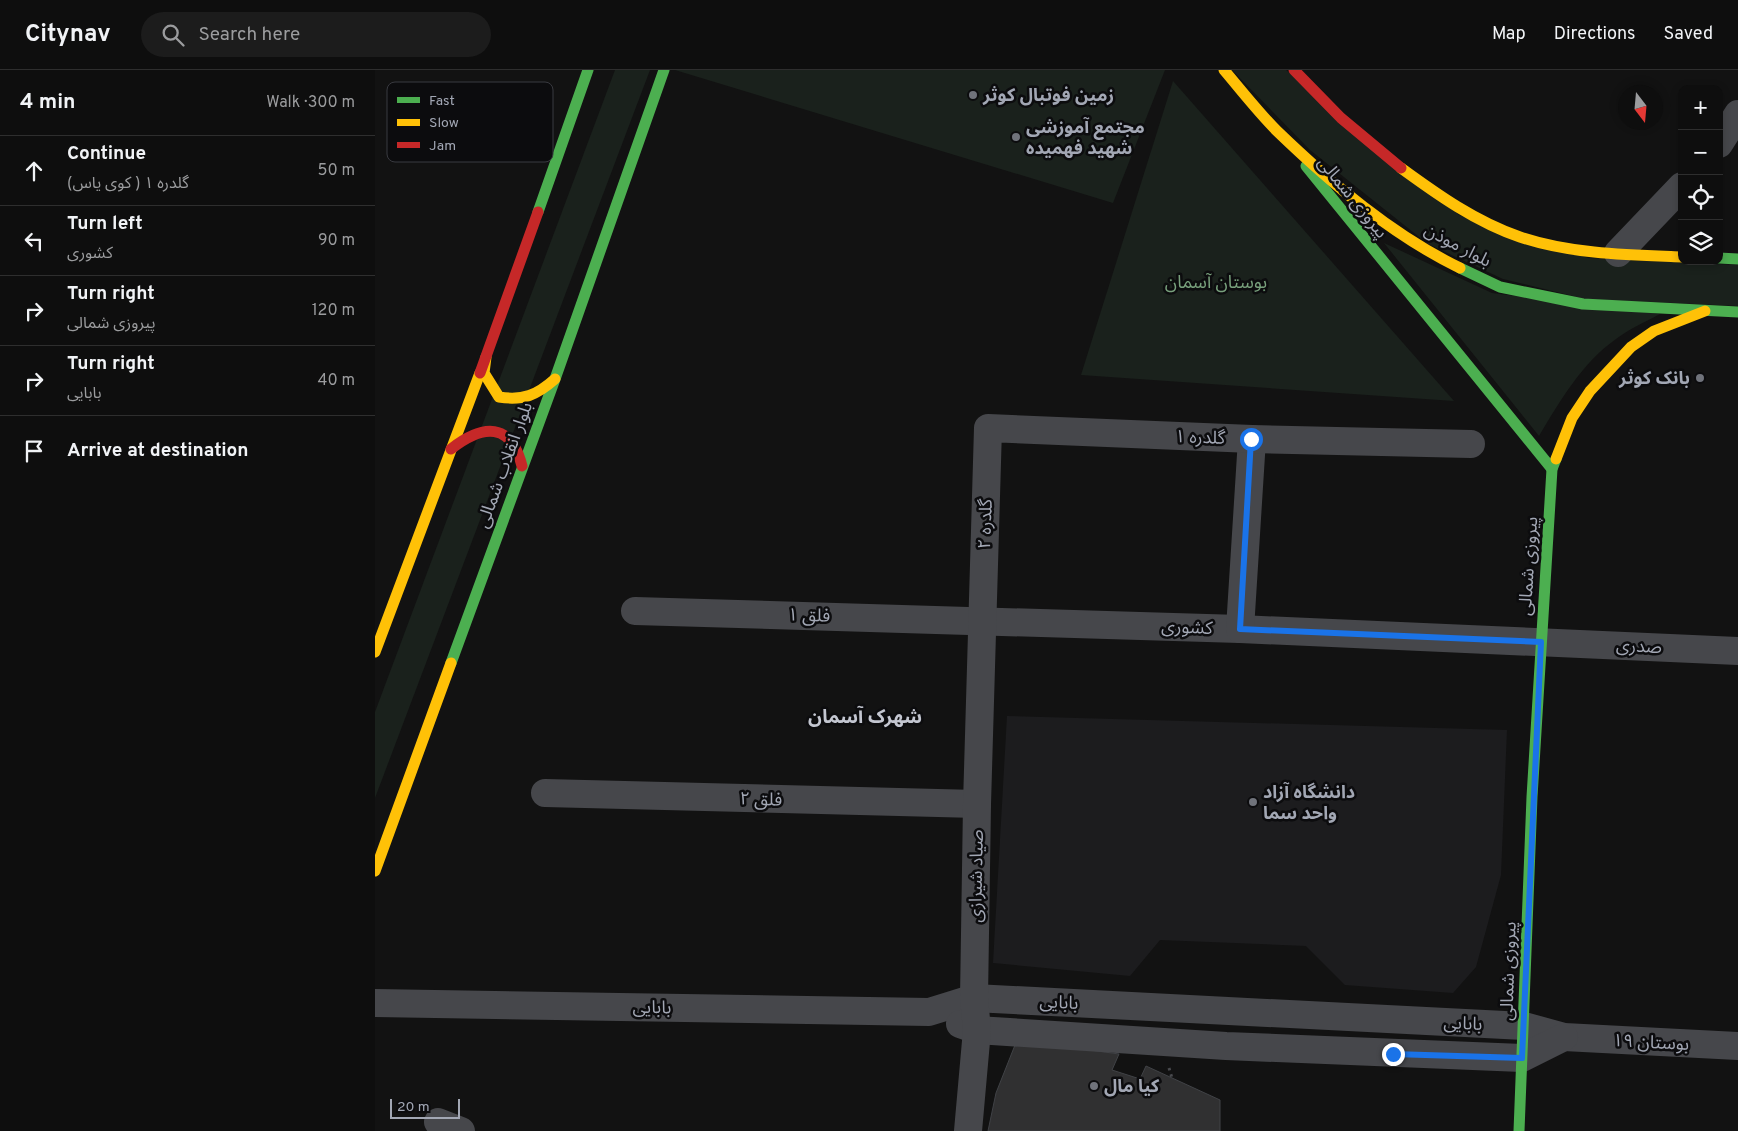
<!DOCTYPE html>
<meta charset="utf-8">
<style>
:root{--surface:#0e0e0e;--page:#1c1c1c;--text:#f1f3f6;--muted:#9b9c9e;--line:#2e2e2e}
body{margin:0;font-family:Overpass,"Noto Sans Arabic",sans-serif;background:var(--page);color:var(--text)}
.controls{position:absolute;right:15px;top:15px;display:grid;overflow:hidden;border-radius:10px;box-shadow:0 2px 8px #0003}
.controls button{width:45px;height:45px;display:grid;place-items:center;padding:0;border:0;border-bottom:1px solid var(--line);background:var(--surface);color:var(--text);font:25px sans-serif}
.compass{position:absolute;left:1243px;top:15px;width:45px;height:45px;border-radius:50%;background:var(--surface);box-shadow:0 2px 8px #0003;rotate:164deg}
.scale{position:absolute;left:15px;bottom:12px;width:70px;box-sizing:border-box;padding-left:5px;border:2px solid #a2a7b4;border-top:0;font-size:14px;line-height:18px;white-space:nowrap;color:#a2a7b4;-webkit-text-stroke:4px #0c0c0e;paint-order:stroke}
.stop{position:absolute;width:15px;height:15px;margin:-11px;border:4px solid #1a73e8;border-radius:50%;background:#fff}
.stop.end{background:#1a73e8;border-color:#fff;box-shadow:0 1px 5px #0008}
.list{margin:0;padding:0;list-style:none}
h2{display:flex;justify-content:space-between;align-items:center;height:65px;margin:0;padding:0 20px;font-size:21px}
h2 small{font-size:16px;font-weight:400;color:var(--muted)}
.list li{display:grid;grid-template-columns:32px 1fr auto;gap:15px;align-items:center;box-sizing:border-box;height:70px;padding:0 20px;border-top:1px solid var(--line)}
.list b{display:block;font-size:19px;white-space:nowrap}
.list p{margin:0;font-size:16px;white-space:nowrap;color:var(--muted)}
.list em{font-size:16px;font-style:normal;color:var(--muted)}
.icon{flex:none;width:28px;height:28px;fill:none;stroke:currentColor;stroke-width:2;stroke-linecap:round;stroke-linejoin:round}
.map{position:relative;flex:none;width:1363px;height:1061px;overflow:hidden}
header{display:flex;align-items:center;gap:30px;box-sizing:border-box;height:70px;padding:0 25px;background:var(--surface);border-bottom:1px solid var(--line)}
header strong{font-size:24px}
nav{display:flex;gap:28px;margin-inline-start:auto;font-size:18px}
.search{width:350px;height:45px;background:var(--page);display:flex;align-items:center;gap:12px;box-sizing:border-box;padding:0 18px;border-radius:28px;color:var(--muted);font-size:19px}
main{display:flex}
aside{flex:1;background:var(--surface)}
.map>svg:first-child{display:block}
.built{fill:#1c1c1e}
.green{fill:#1a211c}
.building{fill:#303031;stroke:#404246}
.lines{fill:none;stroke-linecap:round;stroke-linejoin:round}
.path{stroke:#48494d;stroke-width:3;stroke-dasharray:2.5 4;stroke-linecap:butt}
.street{stroke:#46474b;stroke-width:28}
.fast{stroke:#4caf50;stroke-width:11}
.slow{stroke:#ffc107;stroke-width:11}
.jam{stroke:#c62828;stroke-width:11}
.route{stroke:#1a73e8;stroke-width:6}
.poi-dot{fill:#70737b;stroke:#0c0c0e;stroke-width:2}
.labels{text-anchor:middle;stroke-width:5;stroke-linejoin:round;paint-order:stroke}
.poi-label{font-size:18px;font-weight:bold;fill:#a2a7b4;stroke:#0c0c0e;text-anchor:start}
.street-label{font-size:18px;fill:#a2a7b4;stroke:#0c0c0e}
.park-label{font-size:18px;fill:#78a07c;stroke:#0c0c0e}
.neighbourhood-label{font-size:19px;font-weight:bold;fill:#c3c6d0;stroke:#0c0c0e}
.key{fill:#0c0c0e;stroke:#393a40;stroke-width:1}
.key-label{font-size:14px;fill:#a2a7b4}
</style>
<header>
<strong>Citynav</strong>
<div class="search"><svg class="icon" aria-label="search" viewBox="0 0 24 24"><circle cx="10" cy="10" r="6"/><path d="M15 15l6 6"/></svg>Search here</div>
<nav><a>Map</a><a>Directions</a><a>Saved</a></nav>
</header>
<main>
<aside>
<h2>4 min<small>Walk · 300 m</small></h2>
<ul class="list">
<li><svg class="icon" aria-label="ahead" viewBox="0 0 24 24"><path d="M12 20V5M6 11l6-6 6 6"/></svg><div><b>Continue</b><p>گلدره ۱ ( کوی یاس)</p></div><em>50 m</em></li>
<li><svg class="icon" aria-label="left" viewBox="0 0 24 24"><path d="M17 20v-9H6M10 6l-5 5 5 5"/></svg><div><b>Turn left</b><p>کشوری</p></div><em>90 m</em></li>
<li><svg class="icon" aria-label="right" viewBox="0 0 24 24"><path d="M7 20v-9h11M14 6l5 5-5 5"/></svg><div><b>Turn right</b><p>پیروزی شمالی</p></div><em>120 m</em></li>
<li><svg class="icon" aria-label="right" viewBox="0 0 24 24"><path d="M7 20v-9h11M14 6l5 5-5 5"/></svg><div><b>Turn right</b><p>بابایی</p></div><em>40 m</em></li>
<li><svg class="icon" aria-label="arrive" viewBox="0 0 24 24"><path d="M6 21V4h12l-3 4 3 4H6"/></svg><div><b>Arrive at destination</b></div></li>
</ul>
</aside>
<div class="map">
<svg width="1363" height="1061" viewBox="0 0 1363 1061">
<rect width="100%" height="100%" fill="#121212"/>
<polygon class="built" points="632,646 1132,660 1126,805 1101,897 1078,923 970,915 931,876 785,870 755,906 618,893"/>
<g class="green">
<polygon points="240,0 275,0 0,728 0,642"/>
<polygon points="300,0 790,0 738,133"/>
<polygon points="857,0 911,0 1084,145 1213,188 1363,195 1363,236 1210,229 1128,209 1053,174 935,80"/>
<polygon points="798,11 1079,331 706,305"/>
<path d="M1009,173L1117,223L1285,244C1270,252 1254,259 1241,269C1207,293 1185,331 1164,366Z"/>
</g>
<polygon class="building" points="642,970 744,984 737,1000 765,1009 771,996 845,1030 845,1061 613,1061 621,1023"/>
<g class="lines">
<polyline class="path" points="794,998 797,1008"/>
<g class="street">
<polyline points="1344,74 1363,44"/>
<polyline points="1243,183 1307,116"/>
<polyline points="260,541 865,559 1363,581"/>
<polyline points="865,559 877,369"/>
<polyline points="170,723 602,734"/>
<polyline points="0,933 554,942 599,928 1149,956 1189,967 1363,976"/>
<polyline points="585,954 602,960 851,976 1147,988 1189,967"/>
<polyline points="63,1052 86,1061"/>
<polyline points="593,1061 602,960 599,928 602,734 613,358 877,369 1096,374"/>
</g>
<g class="fast">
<polyline points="931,96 1177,399"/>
<polyline points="163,142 213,0"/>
<polyline points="1344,188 1363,189"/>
<polyline points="1085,198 1125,217 1208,234 1363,242"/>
<polyline points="76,593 180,309 289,0"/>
<polyline points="1144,1061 1157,727 1177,399 1181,389"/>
</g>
<g class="slow">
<path d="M849,0C866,20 883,42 902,61C956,113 1017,165 1085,198"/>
<path d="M1026,98C1063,125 1101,152 1145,167C1195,184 1254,185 1307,187"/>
<path d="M111,287L109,303L124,327C148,331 162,325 180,309"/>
<polyline points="1181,389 1197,348 1215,321 1256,277 1279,261 1330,241"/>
<polyline points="0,582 105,303"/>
<polyline points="0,801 76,593"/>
</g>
<g class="jam">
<polyline points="919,0 966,48 1026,98"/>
<polyline points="105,303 163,142"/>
<path d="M76,379C108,354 136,352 147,396"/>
</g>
</g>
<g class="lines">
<polyline class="route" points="876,369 865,559 1166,572 1147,988 1018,984"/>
</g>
<g class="poi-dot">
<circle cx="598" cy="25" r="5"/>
<circle cx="641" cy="67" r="5"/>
<circle cx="1325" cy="308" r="5"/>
<circle cx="878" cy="732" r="5"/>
<circle cx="719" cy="1016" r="5"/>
</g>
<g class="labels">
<g class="poi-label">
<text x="608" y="31">زمین فوتبال کوثر</text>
<text x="651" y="63">مجتمع آموزشی<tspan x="651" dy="21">شهید فهمیده</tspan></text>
<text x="1315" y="314" text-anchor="end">بانک کوثر</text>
<text x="888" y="728">دانشگاه آزاد<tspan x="888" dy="21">واحد سما</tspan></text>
<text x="729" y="1022">کیا مال</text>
</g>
<g class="street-label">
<text transform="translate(978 127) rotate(51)" y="6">پیروزی شمالی</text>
<text transform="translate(1083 175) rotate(28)" y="6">بلوار موذن</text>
<text transform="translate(825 367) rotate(2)" y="6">گلدره ۱</text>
<text transform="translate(129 395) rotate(-70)" y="6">بلوار انقلاب شمالی</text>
<text transform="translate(610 454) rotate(-88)" y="6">گلدره ۲</text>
<text transform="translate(1153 496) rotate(-86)" y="6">پیروزی شمالی</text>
<text transform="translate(434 545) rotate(2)" y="6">فلق ۱</text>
<text transform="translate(812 557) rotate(2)" y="6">کشوری</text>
<text transform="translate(1264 576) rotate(3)" y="6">صدری</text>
<text transform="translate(386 729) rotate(2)" y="6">فلق ۲</text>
<text transform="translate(601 806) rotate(-89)" y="6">صیاد شیرازی</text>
<text transform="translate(1133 901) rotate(-88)" y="6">پیروزی شمالی</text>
<text transform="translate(684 932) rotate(3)" y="6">بابایی</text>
<text transform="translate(277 937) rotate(1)" y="6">بابایی</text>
<text transform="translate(1088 953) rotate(3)" y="6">بابایی</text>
<text transform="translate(1276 972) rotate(3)" y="6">بوستان ۱۹</text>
</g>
<g class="park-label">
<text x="841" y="218">بوستان آسمان</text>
</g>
<g class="neighbourhood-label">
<text x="490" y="653">شهرک آسمان</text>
</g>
</g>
<rect x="12" y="12" width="166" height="80" rx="8" class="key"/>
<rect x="22" y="27" width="23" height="6" fill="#4caf50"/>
<rect x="22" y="49" width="23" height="7" fill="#ffc107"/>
<rect x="22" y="72" width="23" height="6" fill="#c62828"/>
<g class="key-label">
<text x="54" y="35">Fast</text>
<text x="54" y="57">Slow</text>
<text x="54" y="80">Jam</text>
</g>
</svg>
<div class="controls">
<button>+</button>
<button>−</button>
<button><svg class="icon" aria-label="locate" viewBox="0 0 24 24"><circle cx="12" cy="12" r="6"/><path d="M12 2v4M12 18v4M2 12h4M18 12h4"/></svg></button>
<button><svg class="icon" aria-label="layers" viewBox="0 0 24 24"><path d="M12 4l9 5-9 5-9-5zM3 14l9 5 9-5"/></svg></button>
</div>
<svg class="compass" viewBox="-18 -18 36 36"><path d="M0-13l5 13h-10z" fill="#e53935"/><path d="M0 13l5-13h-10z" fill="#9b9c9e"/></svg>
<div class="scale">20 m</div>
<div class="stop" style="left:876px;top:369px"></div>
<div class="stop end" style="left:1018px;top:984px"></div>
</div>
</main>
